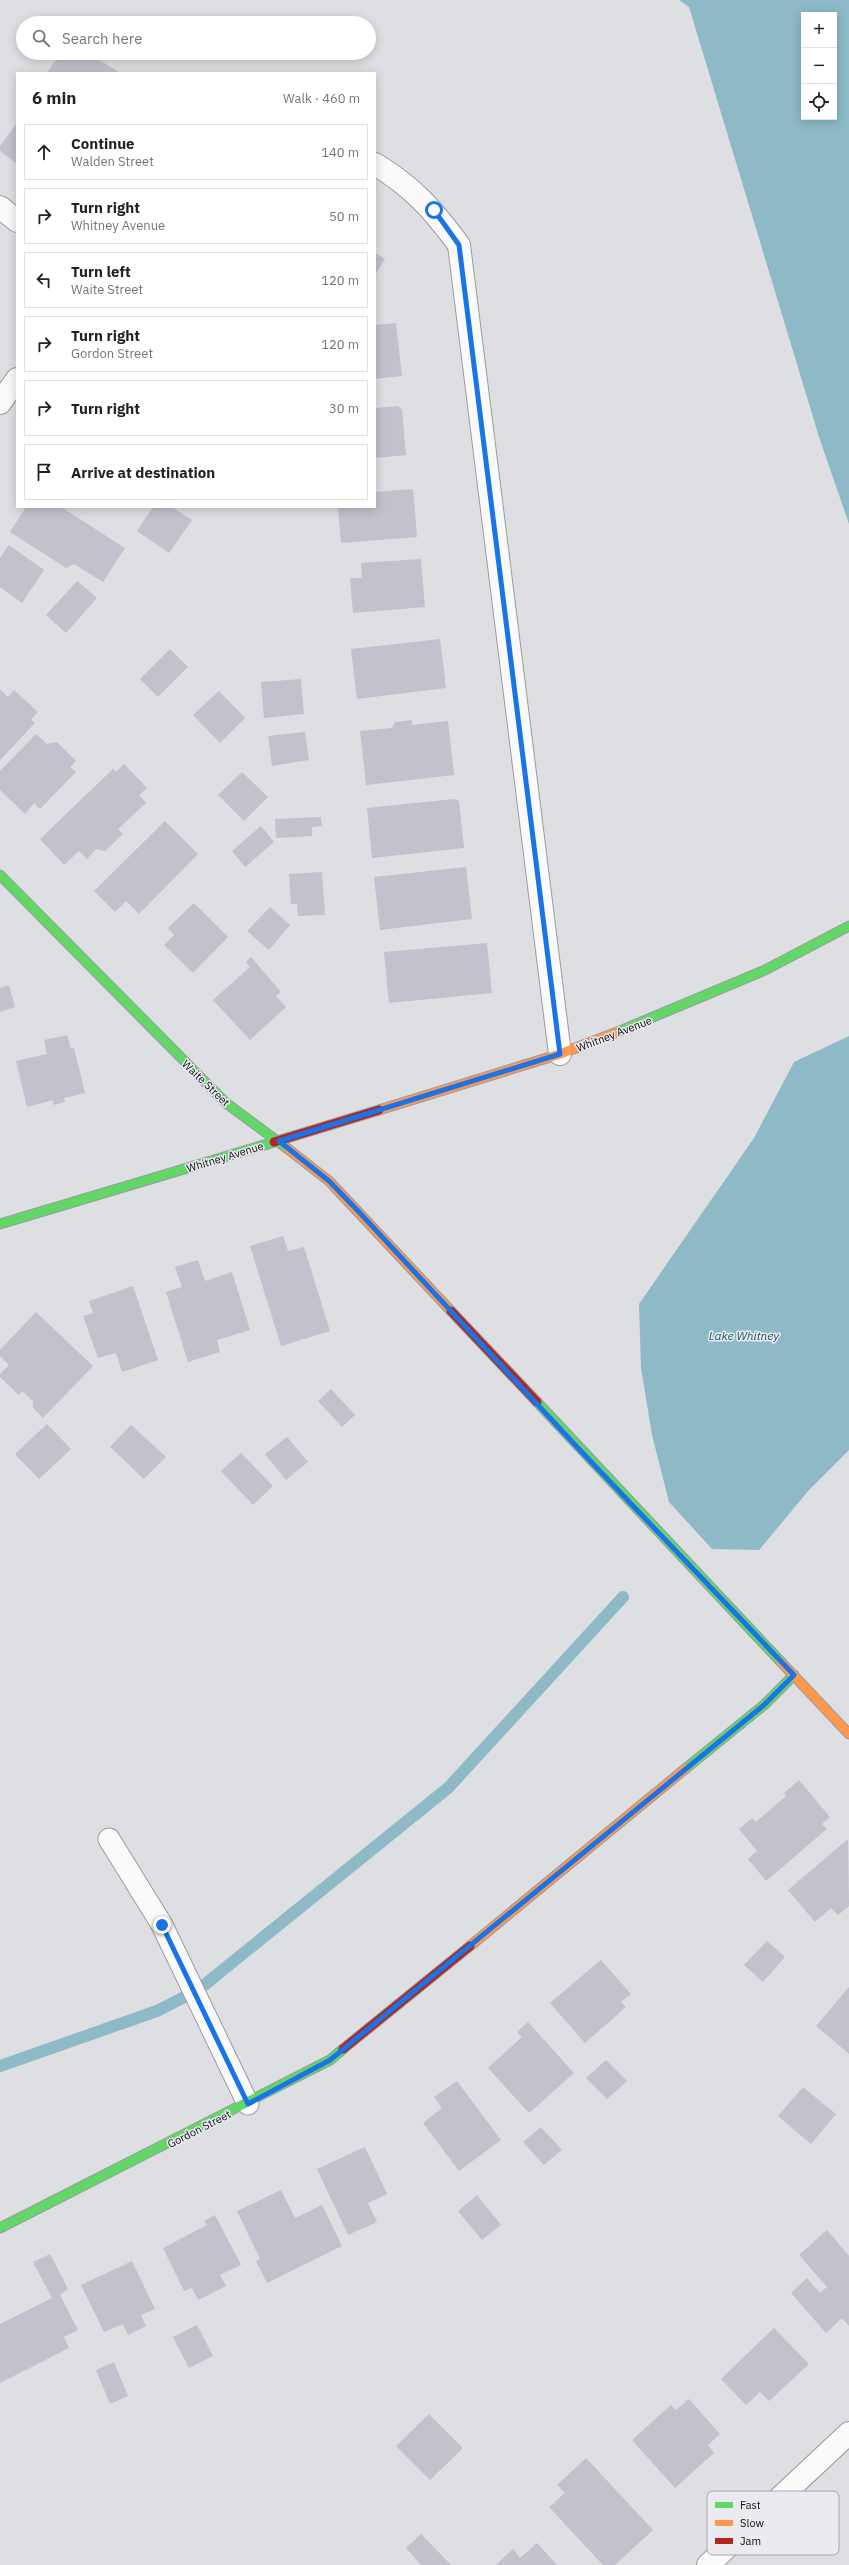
<!DOCTYPE html>
<meta charset="utf-8">
<style>
:root{--surface:#fff;--page:#f6f6f6;--text:#202124;--muted:#757577;--line:#e0e0e0}
body{margin:0;font-family:"IBM Plex Sans",sans-serif;background:var(--page);color:var(--text)}
.controls{position:absolute;right:12px;top:12px;display:grid;overflow:hidden;border-radius:0px;box-shadow:0 2px 10px #0003}
.controls button{width:36px;height:36px;display:grid;place-items:center;padding:0;border:0;border-bottom:1px solid var(--line);background:var(--surface);color:var(--text);font:20px sans-serif}
.stop{position:absolute;width:12px;height:12px;margin:-9px;border:3px solid #1a73e8;border-radius:50%;background:#fff}
.stop.end{background:#1a73e8;border-color:#fff;box-shadow:0 1px 4px #0008}
.list{margin:0;padding:0;list-style:none}
h2{display:flex;justify-content:space-between;align-items:center;height:52px;margin:0;padding:0 16px;font-size:17px}
h2 small{font-size:13px;font-weight:400;color:var(--muted)}
.list li{display:grid;grid-template-columns:26px 1fr auto;gap:12px;align-items:center;box-sizing:border-box;height:56px;margin:0 8px 8px;padding:0 8px;border:1px solid var(--line);border-radius:0px}
.list b{display:block;font-size:15px;white-space:nowrap}
.list p{margin:0;font-size:13px;white-space:nowrap;color:var(--muted)}
.list em{font-size:13px;font-style:normal;color:var(--muted)}
.icon{flex:none;width:22px;height:22px;fill:none;stroke:currentColor;stroke-width:2;stroke-linecap:round;stroke-linejoin:round}
.map{position:relative;flex:none;width:849px;height:2565px;overflow:hidden}
.search{position:absolute;background:var(--surface);box-shadow:0 2px 10px #0003;left:16px;top:16px;width:360px;height:44px;display:flex;align-items:center;gap:10px;box-sizing:border-box;padding:0 14px;border-radius:22px;color:var(--muted);font-size:15px}
.panel{position:absolute;background:var(--surface);box-shadow:0 2px 10px #0003;left:16px;top:72px;width:360px;height:436px;border-radius:0px}
.map>svg:first-child{display:block}
.water{fill:#8dbac6;fill-rule:evenodd}
.lines{fill:none;stroke-linecap:round;stroke-linejoin:round}
.stream{stroke:#8dbac6;stroke-width:12}
.building{fill:#c2c1cc}
.lane-casing{stroke:#9a9b9d;stroke-width:23}
.street-casing{stroke:#9a9b9d;stroke-width:24}
.fast-casing{stroke:#9a9b9d;stroke-width:11}
.slow-casing{stroke:#9a9b9d;stroke-width:11}
.jam-casing{stroke:#9a9b9d;stroke-width:11}
.lane{stroke:#fafafb;stroke-width:21}
.street{stroke:#fafafb;stroke-width:22}
.fast{stroke:#63d668;stroke-width:9}
.slow{stroke:#ff974d;stroke-width:9}
.jam{stroke:#b3261e;stroke-width:9}
.route{stroke:#1a73e8;stroke-width:5}
.labels{text-anchor:middle;stroke-width:3;stroke-linejoin:round;paint-order:stroke}
.street-label{font-size:11px;fill:#0c0d0f;stroke:#e9ebf1}
.water-label{font-size:12px;font-style:italic;fill:#1f5561;stroke:#e9ebf1}
.key{fill:#e9ebf1;stroke:#a7a8ad;stroke-width:1}
.key-label{font-size:11px;fill:#0c0d0f}
</style>
<div class="map">
<svg width="849" height="2565" viewBox="0 0 849 2565">
<rect width="100%" height="100%" fill="#dedfe2"/>
<g class="water">
<path d="M679,0H849V524L819,437L689,7ZM804,15H834V117H804Z"/>
<polygon points="849,1036 849,1450 809,1490 759,1550 712,1549 669,1502 652,1435 641,1368 639,1304 754,1138 794,1062"/>
</g>
<g class="lines">
<polyline class="stream" points="0,2066 157,2011 198,1990 448,1788 623,1597"/>
</g>
<g class="building">
<polygon points="60,53 89,53 120,73 47,73"/>
<polygon points="17,123 17,164 0,151 0,146"/>
<polygon points="375,253 385,259 375,275"/>
<polygon points="396,323 402,376 375,379 375,325"/>
<polygon points="398,406 402,410 406,455 375,458 375,408"/>
<polygon points="413,489 417,537 341,543 338,508 375,507 375,492"/>
<polygon points="26,507 61,507 125,548 103,582 74,564 66,568 10,532"/>
<polygon points="153,507 172,507 192,520 169,553 137,531"/>
<polygon points="9,545 44,570 22,603 0,587 0,558"/>
<polygon points="421,559 425,607 353,613 350,578 362,578 361,563"/>
<polygon points="77,581 97,598 66,633 46,615"/>
<polygon points="440,639 446,688 357,699 351,649"/>
<polygon points="170,649 188,667 158,697 140,679"/>
<polygon points="301,679 304,714 264,718 261,682"/>
<polygon points="0,689 8,697 14,690 38,712 31,719 35,723 0,760"/>
<polygon points="219,691 245,718 220,743 193,715"/>
<polygon points="412,720 412,725 448,721 454,775 366,785 360,731 392,728 395,722"/>
<polygon points="305,732 309,760 272,766 268,736"/>
<polygon points="36,734 47,744 57,742 76,761 70,767 76,772 40,809 34,803 25,814 0,790 0,771"/>
<polygon points="124,764 147,788 139,795 146,803 118,829 123,834 105,851 96,849 87,859 79,851 64,865 40,839 113,769 116,772"/>
<polygon points="242,772 268,797 244,821 218,795"/>
<polygon points="454,799 459,801 464,848 372,858 367,808"/>
<polygon points="321,817 322,826 312,827 312,836 276,838 275,819"/>
<polygon points="165,821 198,854 139,914 126,901 115,912 94,891"/>
<polygon points="261,826 274,842 245,867 232,851"/>
<polygon points="466,867 472,919 380,930 374,877"/>
<polygon points="322,872 325,915 298,916 297,904 291,904 289,874"/>
<polygon points="194,903 228,937 193,973 164,945 174,935 168,928"/>
<polygon points="270,907 290,925 269,950 247,931"/>
<polygon points="487,943 492,993 389,1003 384,952"/>
<polygon points="251,957 281,992 276,996 286,1007 250,1040 213,1000 250,967 246,962"/>
<polygon points="9,985 15,1007 0,1012 0,988"/>
<polygon points="67,1035 71,1049 74,1048 85,1093 64,1098 65,1102 54,1105 53,1100 27,1107 16,1061 47,1054 44,1040"/>
<polygon points="283,1236 288,1251 304,1247 330,1331 281,1346 250,1246"/>
<polygon points="198,1260 205,1281 232,1272 250,1330 217,1340 220,1352 188,1362 166,1292 182,1287 175,1267"/>
<polygon points="133,1286 158,1360 122,1372 116,1353 98,1358 83,1316 93,1313 89,1301"/>
<polygon points="36,1312 93,1366 43,1418 33,1408 33,1401 22,1391 19,1395 0,1377 0,1374 9,1365 0,1356 0,1350"/>
<polygon points="331,1389 355,1415 342,1427 318,1401"/>
<polygon points="47,1424 71,1449 39,1479 15,1454"/>
<polygon points="131,1425 166,1457 144,1479 110,1447"/>
<polygon points="287,1437 308,1462 286,1480 265,1454"/>
<polygon points="241,1453 273,1486 253,1505 221,1471"/>
<polygon points="799,1780 830,1817 822,1824 827,1829 766,1881 748,1859 757,1851 739,1829 752,1818 756,1822 786,1796 784,1793"/>
<polygon points="848,1839 849,1906 838,1915 831,1908 815,1922 788,1890"/>
<polygon points="767,1941 785,1957 763,1982 744,1965"/>
<polygon points="601,1960 631,1994 621,2002 626,2007 585,2043 550,2003"/>
<polygon points="849,1987 849,2054 816,2026"/>
<polygon points="528,2022 574,2073 529,2113 488,2068 522,2037 517,2032"/>
<polygon points="606,2060 627,2081 607,2099 586,2078"/>
<polygon points="457,2081 501,2140 459,2171 423,2123 442,2108 434,2097"/>
<polygon points="803,2087 836,2114 811,2144 778,2116"/>
<polygon points="541,2127 562,2150 544,2165 523,2142"/>
<polygon points="365,2147 387,2194 368,2203 377,2222 348,2235 317,2169"/>
<polygon points="281,2190 295,2218 322,2205 342,2246 267,2283 256,2261 260,2259 237,2211"/>
<polygon points="477,2195 501,2225 482,2240 458,2211"/>
<polygon points="215,2215 241,2265 220,2275 226,2286 198,2300 192,2288 184,2291 163,2248 207,2225 204,2221"/>
<polygon points="827,2230 849,2256 849,2326 842,2318 826,2333 791,2293 807,2278 820,2293 827,2287 799,2255"/>
<polygon points="50,2254 68,2289 60,2295 78,2330 64,2337 69,2348 0,2383 0,2324 52,2298 33,2262"/>
<polygon points="132,2261 155,2309 141,2315 146,2326 128,2335 123,2324 104,2332 81,2285"/>
<polygon points="197,2325 213,2356 189,2368 173,2337"/>
<polygon points="774,2328 809,2364 769,2401 760,2392 746,2405 721,2379"/>
<polygon points="114,2362 128,2396 110,2404 96,2370"/>
<polygon points="689,2399 720,2434 708,2445 714,2453 675,2488 632,2440 671,2405 676,2410"/>
<polygon points="429,2414 463,2448 430,2480 396,2446"/>
<polygon points="586,2458 653,2530 615,2565 603,2565 549,2507 565,2493 557,2485"/>
<polygon points="421,2534 451,2565 421,2565 406,2548"/>
<polygon points="537,2543 557,2565 496,2565 513,2549 520,2558"/>
</g>
<g class="lines">
<defs>
<polyline id="lane" points="109,1839 162,1925 248,2104"/>
<g id="street">
<path d="M375,164C413,187 433,210 459,245L560,1054"/>
<polyline points="0,207 17,221"/>
<polyline points="0,403 17,379"/>
<polyline points="708,2565 849,2433"/>
</g>
<g id="fast">
<polyline points="0,875 226,1103 288,1149"/>
<polyline points="615,1033 765,970 849,926"/>
<polyline points="0,1224 274,1142"/>
<polyline points="537,1402 781,1662"/>
<polyline points="685,1769 764,1705 794,1675"/>
<polyline points="0,2228 330,2060 343,2049"/>
</g>
<g id="slow">
<polyline points="379,1110 560,1054 615,1033"/>
<polyline points="288,1149 329,1181 451,1311"/>
<polyline points="781,1662 849,1734"/>
<polyline points="470,1946 685,1769"/>
</g>
<g id="jam">
<polyline points="274,1142 379,1110"/>
<polyline points="451,1311 537,1402"/>
<polyline points="343,2049 470,1946"/>
</g>
</defs>
<use href="#lane" class="lane-casing"/>
<use href="#street" class="street-casing"/>
<use href="#fast" class="fast-casing"/>
<use href="#slow" class="slow-casing"/>
<use href="#jam" class="jam-casing"/>
<use href="#lane" class="lane"/>
<use href="#street" class="street"/>
<use href="#fast" class="fast"/>
<use href="#slow" class="slow"/>
<use href="#jam" class="jam"/>
</g>
<g class="lines">
<polyline class="route" points="162,1925 248,2104 330,2060 764,1705 794,1675 577,1447 359,1212 329,1181 279,1141 560,1054 459,245 434,210"/>
</g>
<g class="labels">
<g class="street-label">
<text transform="translate(614 1034) rotate(-21)" y="4">Whitney Avenue</text>
<text transform="translate(206 1083) rotate(44)" y="4">Waite Street</text>
<text transform="translate(225 1157) rotate(-17)" y="4">Whitney Avenue</text>
<text transform="translate(199 2129) rotate(-27)" y="4">Gordon Street</text>
</g>
<g class="water-label">
<text x="744" y="1340">Lake Whitney</text>
</g>
</g>
<rect x="707" y="2491" width="132" height="64" rx="6" class="key"/>
<rect x="715" y="2502" width="18" height="6" fill="#63d668"/>
<rect x="715" y="2520" width="18" height="6" fill="#ff974d"/>
<rect x="715" y="2538" width="18" height="6" fill="#b3261e"/>
<g class="key-label">
<text x="740" y="2509">Fast</text>
<text x="740" y="2527">Slow</text>
<text x="740" y="2545">Jam</text>
</g>
</svg>
<div class="controls">
<button>+</button>
<button>−</button>
<button><svg class="icon" aria-label="locate" viewBox="0 0 24 24"><circle cx="12" cy="12" r="6"/><path d="M12 2v4M12 18v4M2 12h4M18 12h4"/></svg></button>
</div>
<div class="stop" style="left:434px;top:210px"></div>
<div class="stop end" style="left:162px;top:1925px"></div>
<div class="search"><svg class="icon" aria-label="search" viewBox="0 0 24 24"><circle cx="10" cy="10" r="6"/><path d="M15 15l6 6"/></svg>Search here</div>
<section class="panel">
<h2>6 min<small>Walk · 460 m</small></h2>
<ul class="list">
<li><svg class="icon" aria-label="ahead" viewBox="0 0 24 24"><path d="M12 20V5M6 11l6-6 6 6"/></svg><div><b>Continue</b><p>Walden Street</p></div><em>140 m</em></li>
<li><svg class="icon" aria-label="right" viewBox="0 0 24 24"><path d="M7 20v-9h11M14 6l5 5-5 5"/></svg><div><b>Turn right</b><p>Whitney Avenue</p></div><em>50 m</em></li>
<li><svg class="icon" aria-label="left" viewBox="0 0 24 24"><path d="M17 20v-9H6M10 6l-5 5 5 5"/></svg><div><b>Turn left</b><p>Waite Street</p></div><em>120 m</em></li>
<li><svg class="icon" aria-label="right" viewBox="0 0 24 24"><path d="M7 20v-9h11M14 6l5 5-5 5"/></svg><div><b>Turn right</b><p>Gordon Street</p></div><em>120 m</em></li>
<li><svg class="icon" aria-label="right" viewBox="0 0 24 24"><path d="M7 20v-9h11M14 6l5 5-5 5"/></svg><div><b>Turn right</b></div><em>30 m</em></li>
<li><svg class="icon" aria-label="arrive" viewBox="0 0 24 24"><path d="M6 21V4h12l-3 4 3 4H6"/></svg><div><b>Arrive at destination</b></div></li>
</ul>
</section>
</div>
